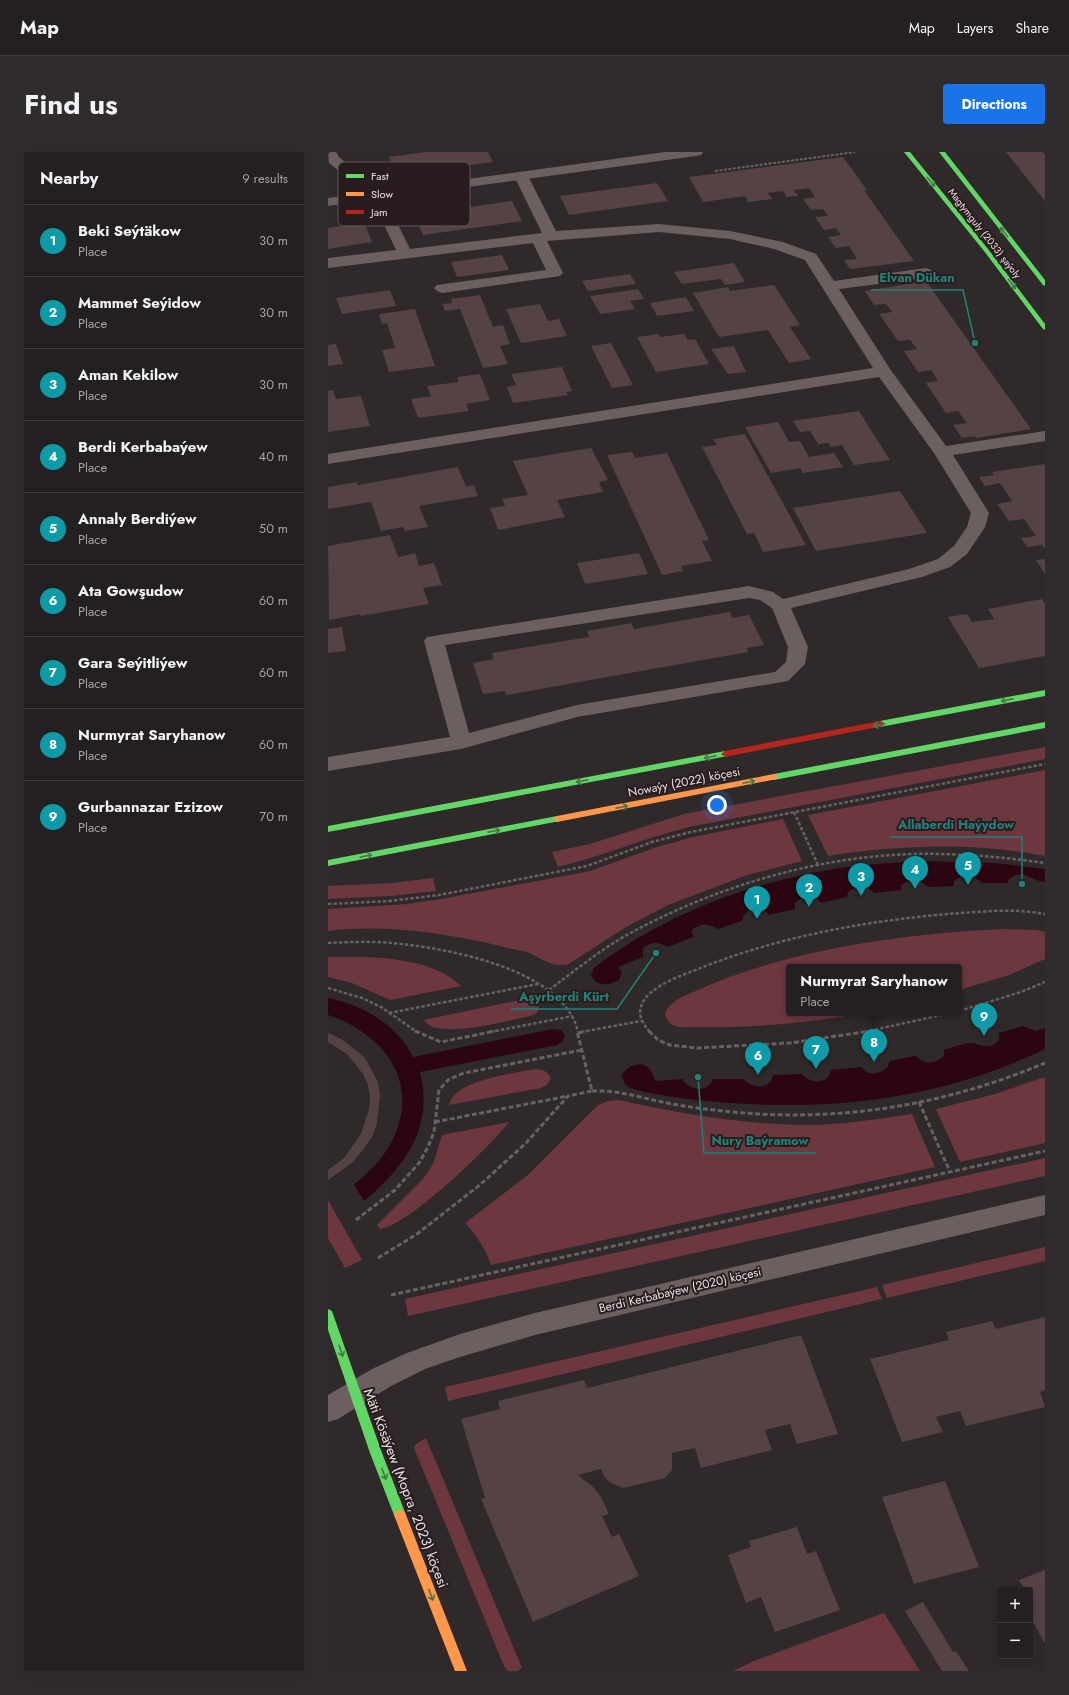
<!DOCTYPE html>
<meta charset="utf-8">
<style>
:root{--surface:#241f20;--page:#302c2d;--text:#f1f3f6;--muted:#a3a2a5;--line:#413d3e;--accent:#1a73e8}
body{margin:0;font-family:Jost,sans-serif;background:var(--page);color:var(--text)}
.controls{position:absolute;right:12px;bottom:12px;display:grid;overflow:hidden;border-radius:4px;box-shadow:0 4px 16px #0002}
.controls button{width:36px;height:36px;display:grid;place-items:center;padding:0;border:0;border-bottom:1px solid var(--line);background:var(--surface);color:var(--text);font:20px sans-serif}
.you{position:absolute;left:389px;top:653px;width:14px;height:14px;margin:-10px;border:3px solid #fff;border-radius:50%;background:#1a73e8;box-shadow:0 0 0 6px #1a73e833}
.badge{display:grid;place-items:center;width:26px;height:26px;border-radius:50%;background:var(--accent);color:#fff;font-size:13px;font-weight:700}
.pin{position:absolute;translate:-50% -33px;filter:drop-shadow(0 1px 2px #0008)}
.pin::after{content:'';position:absolute;top:21px;width:14px;height:12px;background:inherit;clip-path:polygon(0 0,100% 0,50% 100%)}
.popup{position:absolute;left:458px;top:812px;width:176px;height:52px;box-sizing:border-box;display:grid;place-content:center;border-radius:4px;background:var(--surface);filter:drop-shadow(0 1px 3px #0005);font-size:13px;white-space:nowrap;color:var(--muted)}
.popup b{font-size:15px;color:var(--text)}
.popup::after{content:'';position:absolute;left:50%;top:100%;margin-left:-8px;border:8px solid transparent;border-top-color:var(--surface)}
.list{margin:0;padding:0;list-style:none}
h2{display:flex;justify-content:space-between;align-items:center;height:52px;margin:0;padding:0 16px;font-size:17px}
h2 small{font-size:13px;font-weight:400;color:var(--muted)}
.list li{display:grid;grid-template-columns:26px 1fr auto;gap:12px;align-items:center;box-sizing:border-box;height:72px;padding:0 16px;border-top:1px solid var(--line)}
.list b{display:block;font-size:15px;white-space:nowrap}
.list p{margin:0;font-size:13px;white-space:nowrap;color:var(--muted)}
.list em{font-size:13px;font-style:normal;color:var(--muted)}
.map{position:relative;flex:none;width:717px;height:1519px;overflow:hidden;border-radius:4px}
header{display:flex;align-items:center;gap:24px;box-sizing:border-box;height:56px;padding:0 20px;background:var(--surface);border-bottom:1px solid var(--line)}
header strong{font-size:19px}
nav{display:flex;gap:22px;margin-inline-start:auto;font-size:14px}
.intro{display:flex;align-items:center;justify-content:space-between;box-sizing:border-box;height:96px;padding:0 24px}
h1{margin:0;font-size:28px}
.button{padding:10px 18px;border-radius:4px;background:var(--accent);color:#fff;font-size:14px;font-weight:700}
main{display:flex;gap:24px;padding:0 24px}
aside{flex:1;background:var(--surface);border-radius:4px;box-shadow:0 4px 16px #0002}
.map>svg:first-child{display:block}
.green{fill:#6d3740}
.water{fill:#2b0610}
.building{fill:#544245}
.lines{fill:none;stroke-linecap:round;stroke-linejoin:round}
.path-far2{stroke:#686061;stroke-width:2;stroke-dasharray:3 1.5;stroke-linecap:butt}
.path-far1{stroke:#686061;stroke-width:2.5;stroke-dasharray:3.5 2;stroke-linecap:butt}
.path{stroke:#686061;stroke-width:3;stroke-dasharray:5 2.5;stroke-linecap:butt}
.lane{fill:#6c5f60;fill-rule:evenodd}
.street{fill:#6c5f60;fill-rule:evenodd}
.fast{fill:#63d668;fill-rule:evenodd}
.slow{fill:#ff974d;fill-rule:evenodd}
.jam{fill:#b3261e;fill-rule:evenodd}
.oneway{stroke:#467943}
.labels{text-anchor:middle;stroke-width:4;stroke-linejoin:round;paint-order:stroke}
.far-street-label{font-size:10px;fill:#e8dfe0;stroke:#291c1e}
.street-label{font-size:12px;fill:#e8dfe0;stroke:#291c1e}
.near-street-label{font-size:14px;fill:#e8dfe0;stroke:#291c1e}
.key{fill:#291c1e;stroke:#625658;stroke-width:1}
.key-label{font-size:11px;fill:#e8dfe0}
.leader{fill:none;stroke:#258079;stroke-width:1.5}
.callout-dot{fill:#258079;stroke:#291c1e;stroke-width:1.5}
.callout-label{font-size:13px;text-anchor:middle;font-weight:bold;fill:#258079;stroke:#291c1e;stroke-width:4;stroke-linejoin:round;paint-order:stroke}
</style>
<header>
<strong>Map</strong>
<nav><a>Map</a><a>Layers</a><a>Share</a></nav>
</header>
<div class="intro"><h1>Find us</h1><a class="button">Directions</a></div>
<main>
<aside>
<h2>Nearby<small>9 results</small></h2>
<ul class="list">
<li><span class="badge" style="background:#0f9aa8">1</span><div><b>Beki Seýtäkow</b><p>Place</p></div><em>30 m</em></li>
<li><span class="badge" style="background:#0f9aa8">2</span><div><b>Mammet Seýidow</b><p>Place</p></div><em>30 m</em></li>
<li><span class="badge" style="background:#0f9aa8">3</span><div><b>Aman Kekilow</b><p>Place</p></div><em>30 m</em></li>
<li><span class="badge" style="background:#0f9aa8">4</span><div><b>Berdi Kerbabaýew</b><p>Place</p></div><em>40 m</em></li>
<li><span class="badge" style="background:#0f9aa8">5</span><div><b>Annaly Berdiýew</b><p>Place</p></div><em>50 m</em></li>
<li><span class="badge" style="background:#0f9aa8">6</span><div><b>Ata Gowşudow</b><p>Place</p></div><em>60 m</em></li>
<li><span class="badge" style="background:#0f9aa8">7</span><div><b>Gara Seýitliýew</b><p>Place</p></div><em>60 m</em></li>
<li><span class="badge" style="background:#0f9aa8">8</span><div><b>Nurmyrat Saryhanow</b><p>Place</p></div><em>60 m</em></li>
<li><span class="badge" style="background:#0f9aa8">9</span><div><b>Gurbannazar Ezizow</b><p>Place</p></div><em>70 m</em></li>
</ul>
</aside>
<div class="map">
<svg width="717" height="1519" viewBox="0 0 717 1519">
<rect width="100%" height="100%" fill="#30292a"/>
<g class="green">
<path d="M717,595V607L361,675C317,686 275,704 230,715L224,700L262,692L356,662Z"/>
<path d="M717,618V704C647,690 571,693 500,704L480,663Z"/>
<path d="M455,667L474,709L419,723L340,753L298,775L239,813C223,815 213,806 199,800C192,798 183,797 176,795C118,781 59,772 0,779V757L79,752L113,747L236,724L262,719L329,695L365,685Z"/>
<polygon points="105,726 108,739 63,744 0,747 0,734 64,731"/>
<path d="M678,777L709,778L717,780V807L681,823L631,838V815H461V861H535C481,871 425,876 370,875C362,875 350,877 343,872C340,870 338,866 337,862C341,848 360,843 372,837C463,797 579,781 678,777Z"/>
<path d="M0,805C40,804 103,804 133,834L62,848L24,831L0,825Z"/>
<path d="M197,847H204L210,851L211,856L209,861L202,864C182,868 107,889 96,868Z"/>
<path d="M208,917C216,918 220,919 223,927L219,933L213,936L121,953C126,928 187,921 208,917Z"/>
<polygon points="717,925 717,991 632,1010 608,957 667,942"/>
<path d="M291,948C354,962 418,973 484,973C517,972 551,967 584,962L607,1015L163,1113C157,1096 149,1084 137,1071L200,1023L270,953L280,949Z"/>
<path d="M181,970C163,994 80,1074 52,1077L49,1073L95,1027L105,1012L114,983Z"/>
<polygon points="717,1006 717,1024 80,1164 77,1147"/>
<polygon points="0,1048 34,1108 17,1116 0,1086"/>
<polygon points="717,1095 717,1109 559,1146 554,1133"/>
<polygon points="549,1135 554,1147 120,1249 117,1235"/>
<polygon points="98,1286 194,1516 189,1519 180,1519 176,1514 86,1296 88,1292"/>
<polygon points="556,1461 592,1519 405,1519 426,1509"/>
</g>
<g class="water">
<path d="M594,709L667,711L717,717V730C702,729 695,715 680,728V731H654C645,722 636,721 626,729V734L600,735C592,727 583,725 573,733V738L546,741C538,732 528,733 520,740L519,745L493,751C486,742 474,744 467,751V757L441,763C433,752 416,756 414,769L390,777C380,772 374,770 364,778L365,785L340,795C330,790 324,789 315,796V805L290,815L294,821L291,828C280,834 269,835 263,823L266,816C335,763 420,731 506,717C535,712 564,711 594,709Z"/>
<path d="M0,846C33,852 70,873 85,905L225,877L233,878L237,883L235,889L229,893L92,920C93,926 95,932 95,938C100,985 70,1021 36,1049L26,1033C35,1024 46,1016 54,1005C98,944 66,885 0,863Z"/>
<path d="M695,874L707,879L717,876V897C602,953 477,962 352,946C341,944 310,940 301,935C296,932 295,929 294,923C300,913 316,907 323,919C325,922 326,926 327,929L354,927C361,938 379,942 385,927H415C424,936 442,939 445,923L474,922C482,932 500,933 503,918L533,915C540,925 552,922 560,915L561,909L588,904C596,913 608,912 616,904V898C622,896 640,890 645,891C656,894 661,898 671,888V881Z"/>
</g>
<g class="building">
<polygon points="97,0 160,0 165,10 69,23 61,5"/>
<polygon points="678,0 717,0 717,49"/>
<polygon points="515,5 539,38 536,38 586,109 522,117 516,108 529,107 521,94 508,96 500,85 513,83 508,76 496,78 487,65 500,64 495,57 483,58 475,47 487,45 481,36 466,38 470,44 459,45 455,39 440,41 444,47 420,50 417,44 375,50 361,25"/>
<polygon points="329,31 340,49 241,63 232,44"/>
<polygon points="184,49 194,69 95,83 86,63"/>
<polygon points="36,70 44,90 0,97 0,76"/>
<polygon points="174,103 181,118 129,125 123,110"/>
<polygon points="406,111 417,130 397,133 393,127 354,132 346,120"/>
<polygon points="302,122 308,132 260,139 254,129"/>
<polygon points="598,129 703,277 648,286 647,284 634,286 625,273 639,271 630,259 618,261 598,231 610,229 603,218 590,220 576,199 589,197 582,188 570,189 551,162 564,160 558,152 546,153 537,139"/>
<polygon points="446,133 472,173 462,175 483,207 461,211 440,178 391,185 365,141 400,135 402,139"/>
<polygon points="310,137 316,147 302,149 307,157 272,162 262,144"/>
<polygon points="62,138 68,154 14,162 8,146"/>
<polygon points="152,143 165,175 175,173 182,192 172,194 180,212 155,216 132,157 117,159 114,152 124,151 123,147"/>
<polygon points="358,145 366,159 329,164 322,151"/>
<polygon points="212,152 220,169 231,167 239,184 193,191 178,157"/>
<polygon points="87,157 107,214 61,220 54,198 67,196 59,171 54,172 51,162"/>
<polygon points="330,182 332,185 356,182 360,188 367,187 381,212 328,220 309,185"/>
<polygon points="283,191 305,233 284,236 263,194"/>
<polygon points="8,192 15,212 0,214 0,193"/>
<polygon points="406,194 418,220 400,222 383,197"/>
<polygon points="234,215 244,239 238,240 240,243 185,251 179,235 188,233 183,222"/>
<polygon points="152,222 162,248 138,252 141,259 90,266 83,247 103,244 99,234 131,230 129,225"/>
<polygon points="5,238 8,247 33,244 42,274 0,280 0,239"/>
<polygon points="531,259 562,308 526,313 514,293 503,295 501,291 490,292 482,279 472,280 465,269"/>
<polygon points="450,270 461,290 472,289 481,305 506,301 515,315 475,321 472,316 443,321 417,275"/>
<polygon points="417,282 478,393 435,400 426,381 419,382 374,295 389,293 385,287"/>
<polygon points="263,296 280,328 271,330 275,340 229,348 237,365 170,378 162,356 177,354 174,347 200,343 185,309"/>
<polygon points="304,300 307,306 339,301 381,388 374,389 384,409 353,414 355,419 334,423 279,303"/>
<polygon points="717,312 717,397 714,393 699,395 693,386 708,384 696,367 681,369 669,352 684,349 672,331 657,334 651,325 666,323 664,320"/>
<polygon points="130,315 138,335 146,333 150,344 91,354 100,375 77,379 75,375 53,379 43,350 0,357 0,335 29,330 30,333"/>
<polygon points="572,339 599,381 488,399 465,356"/>
<polygon points="62,383 70,405 87,401 91,414 106,411 114,433 95,436 101,452 33,464 32,462 1,468 0,394"/>
<polygon points="311,401 320,422 257,432 249,411"/>
<polygon points="717,407 717,422 708,408"/>
<polygon points="714,447 717,452 717,504 651,516 620,465 639,462 644,470 666,467 660,457"/>
<polygon points="402,460 404,466 421,463 436,493 419,496 420,500 178,543 177,539 155,542 145,511 166,507 164,501 261,485 259,479 303,471 306,477"/>
<polygon points="14,475 18,499 0,501 0,477"/>
<polygon points="0,881 15,888 37,906 50,930 52,944 49,971 44,985 35,998 24,1011 0,1028 0,1018 16,1006 33,982 41,957 42,945 40,933 35,922 19,902 0,890"/>
<polygon points="717,1165 717,1238 712,1240 717,1255 638,1274 632,1259 608,1265 615,1280 574,1290 542,1207 621,1188 618,1180 664,1169 668,1177"/>
<polygon points="473,1183 510,1282 469,1292 462,1272 437,1278 444,1298 373,1316 367,1296 344,1301 344,1318 337,1326 295,1336 281,1330 276,1324 273,1317 250,1323 265,1335 273,1345 281,1362 274,1364 284,1385 291,1382 311,1424 205,1470 153,1347 157,1346 133,1267 172,1257 170,1249 256,1228 259,1236"/>
<polygon points="617,1329 651,1415 586,1432 554,1345"/>
<polygon points="469,1375 479,1402 488,1399 512,1458 447,1480 433,1445 418,1451 400,1403 423,1395 421,1389"/>
<polygon points="717,1418 717,1492 702,1464 702,1438 691,1438 696,1436 691,1428"/>
<polygon points="595,1450 625,1500 628,1499 641,1519 614,1519 577,1459"/>
</g>
<g class="lines">
<polyline class="path-far2" points="387,19 527,0"/>
<g class="path-far1">
<polyline points="466,660 490,713"/>
<polyline points="0,752 62,749 111,743 259,714 324,690 363,680 717,612"/>
<path d="M0,791C21,790 43,789 64,791C119,796 236,817 250,880"/>
<polyline points="0,836 34,846 53,855 89,880"/>
<path d="M221,838C249,817 277,794 308,778C401,729 509,699 614,702C649,703 683,706 717,711"/>
<polyline points="631,859 693,840 717,830"/>
<polyline points="61,861 210,832"/>
<polyline points="162,880 245,864"/>
<polyline points="253,880 313,869"/>
<path d="M322,880C291,847 341,828 365,819C460,780 564,764 666,759C683,758 700,759 717,762"/>
<polyline points="536,880 623,861"/>
</g>
<g class="path">
<polyline points="87,879 113,890 167,879"/>
<polyline points="321,879 330,888 342,893 369,896 462,891 542,879"/>
<polyline points="250,881 258,879"/>
<path d="M264,939C287,938 308,944 329,949C348,953 367,956 386,958C501,972 610,956 717,911"/>
<polyline points="591,950 622,1020"/>
<polyline points="107,970 240,944"/>
<polyline points="28,1068 67,1038 91,1011 100,995 106,980 111,938 120,928 136,921 254,898"/>
<polyline points="50,1106 89,1082 153,1032 198,991 240,944 264,939 249,879"/>
<polyline points="63,1143 717,999"/>
</g>
<path class="lane" d="M0,0H8L11,5L54,40L82,97L214,81L186,24L188,21H198L200,24L228,79L331,72L402,79L455,90L488,102L506,129L598,116L603,118L606,121L603,124L598,126L511,137L562,217L618,294L717,279V289L625,303L661,361L657,375L639,402L622,415L594,425L463,456L480,495L477,512L460,529L249,565L133,597L0,619V605L122,585L96,489L99,485L421,434L445,440L455,447L581,417L610,407L626,394L639,375L643,361L606,301L551,225L0,312V302L545,216L477,108L446,97L402,87L331,80L219,89L235,121L232,124L114,141L109,139L106,136L109,133L218,118L205,91L0,116V106L68,98L43,45L1,11ZM421,446L432,448L444,456L460,495L458,510L447,520L249,553L141,581L117,493Z"/>
<g class="street">
<polygon points="337,0 375,0 373,3 368,4 0,54 0,46"/>
<polygon points="717,1043 717,1063 207,1183 132,1205 97,1217 63,1234 10,1267 0,1270 0,1243 44,1217 79,1201 132,1182 207,1161"/>
</g>
<g class="fast">
<polygon points="576,0 582,0 660,97 717,172 717,178 715,177 656,99"/>
<polygon points="611,0 617,0 717,128 717,134 715,133"/>
<polygon points="717,538 717,544 552,575 548,572 552,569"/>
<polygon points="717,570 717,576 446,628 442,625 446,622"/>
<polygon points="397,599 401,602 400,604 0,680 0,674"/>
<polygon points="229,664 233,667 232,669 0,714 0,708"/>
<polygon points="0,1157 4,1159 5,1162 54,1301 78,1363 76,1367 72,1368 68,1367 66,1363 42,1301 0,1178"/>
</g>
<g class="slow">
<polygon points="446,622 450,625 449,627 229,670 225,667 229,664"/>
<polygon points="72,1358 76,1359 78,1363 139,1519 127,1519 66,1363 68,1359"/>
</g>
<polygon class="jam" points="552,569 555,570 556,572 555,574 397,605 393,602 397,599"/>
</g>
<defs><path id="oneway-shaft" d="M-6 0H5M1.5-3L5.5 0L1.5 3" fill="none" stroke-width="1.6" stroke-linecap="round" stroke-linejoin="round"/></defs>
<g class="oneway">
<use href="#oneway-shaft" transform="translate(603 30) rotate(51)"/>
<use href="#oneway-shaft" transform="translate(676 80) rotate(-128)"/>
<use href="#oneway-shaft" transform="translate(684 132) rotate(53)"/>
<use href="#oneway-shaft" transform="translate(679 548) rotate(169)"/>
<use href="#oneway-shaft" transform="translate(551 573) rotate(169)"/>
<use href="#oneway-shaft" transform="translate(382 605) rotate(169)"/>
<use href="#oneway-shaft" transform="translate(254 629) rotate(169)"/>
<use href="#oneway-shaft" transform="translate(421 630) rotate(-11)"/>
<use href="#oneway-shaft" transform="translate(294 655) rotate(-11)"/>
<use href="#oneway-shaft" transform="translate(166 679) rotate(-11)"/>
<use href="#oneway-shaft" transform="translate(38 704) rotate(-11)"/>
<use href="#oneway-shaft" transform="translate(13 1199) rotate(71)"/>
<use href="#oneway-shaft" transform="translate(56 1322) rotate(69)"/>
<use href="#oneway-shaft" transform="translate(103 1443) rotate(69)"/>
</g>
<g class="labels">
<g class="far-street-label">
<text transform="translate(657 81) rotate(52)" y="4">Magtymguly (2033) şaýoly</text>
</g>
<g class="street-label">
<text transform="translate(356 630) rotate(-11)" y="4">Nowaýy (2022) köçesi</text>
<text transform="translate(352 1138) rotate(-13)" y="4">Berdi Kerbabaýew (2020) köçesi</text>
</g>
<g class="near-street-label">
<text transform="translate(78 1336) rotate(69)" y="5">Mäti Kösäýew (Mopra, 2023) köçesi</text>
</g>
</g>
<rect x="10" y="10" width="132" height="64" rx="6" class="key"/>
<rect x="18" y="22" width="18" height="4" fill="#63d668"/>
<rect x="18" y="40" width="18" height="4" fill="#ff974d"/>
<rect x="18" y="58" width="18" height="4" fill="#b3261e"/>
<g class="key-label">
<text x="43" y="28">Fast</text>
<text x="43" y="46">Slow</text>
<text x="43" y="64">Jam</text>
</g>
<path class="leader" d="M647 191L635 138H543M694 732L694 685H562M328 801L289 857H183M370 925L376 1001H488"/>
<g class="callout-dot">
<circle cx="647" cy="191" r="4"/>
<circle cx="694" cy="732" r="4"/>
<circle cx="328" cy="801" r="4"/>
<circle cx="370" cy="925" r="4"/>
</g>
<g class="callout-label">
<text x="589" y="130">Elvan Dükan</text>
<text x="628" y="677">Allaberdi Haýydow</text>
<text x="236" y="849">Aşyrberdi Kürt</text>
<text x="432" y="993">Nury Baýramow</text>
</g>
</svg>
<div class="controls">
<button>+</button>
<button>−</button>
</div>
<div class="you"></div>
<div class="pin badge" style="left:429px;top:767px;background:#0f9aa8">1</div>
<div class="pin badge" style="left:481px;top:755px;background:#0f9aa8">2</div>
<div class="pin badge" style="left:533px;top:744px;background:#0f9aa8">3</div>
<div class="pin badge" style="left:587px;top:737px;background:#0f9aa8">4</div>
<div class="pin badge" style="left:640px;top:733px;background:#0f9aa8">5</div>
<div class="pin badge" style="left:430px;top:923px;background:#0f9aa8">6</div>
<div class="pin badge" style="left:488px;top:917px;background:#0f9aa8">7</div>
<div class="pin badge" style="left:546px;top:910px;background:#0f9aa8">8</div>
<div class="popup"><b>Nurmyrat Saryhanow</b>Place</div>
<div class="pin badge" style="left:656px;top:884px;background:#0f9aa8">9</div>
</div>
</main>
